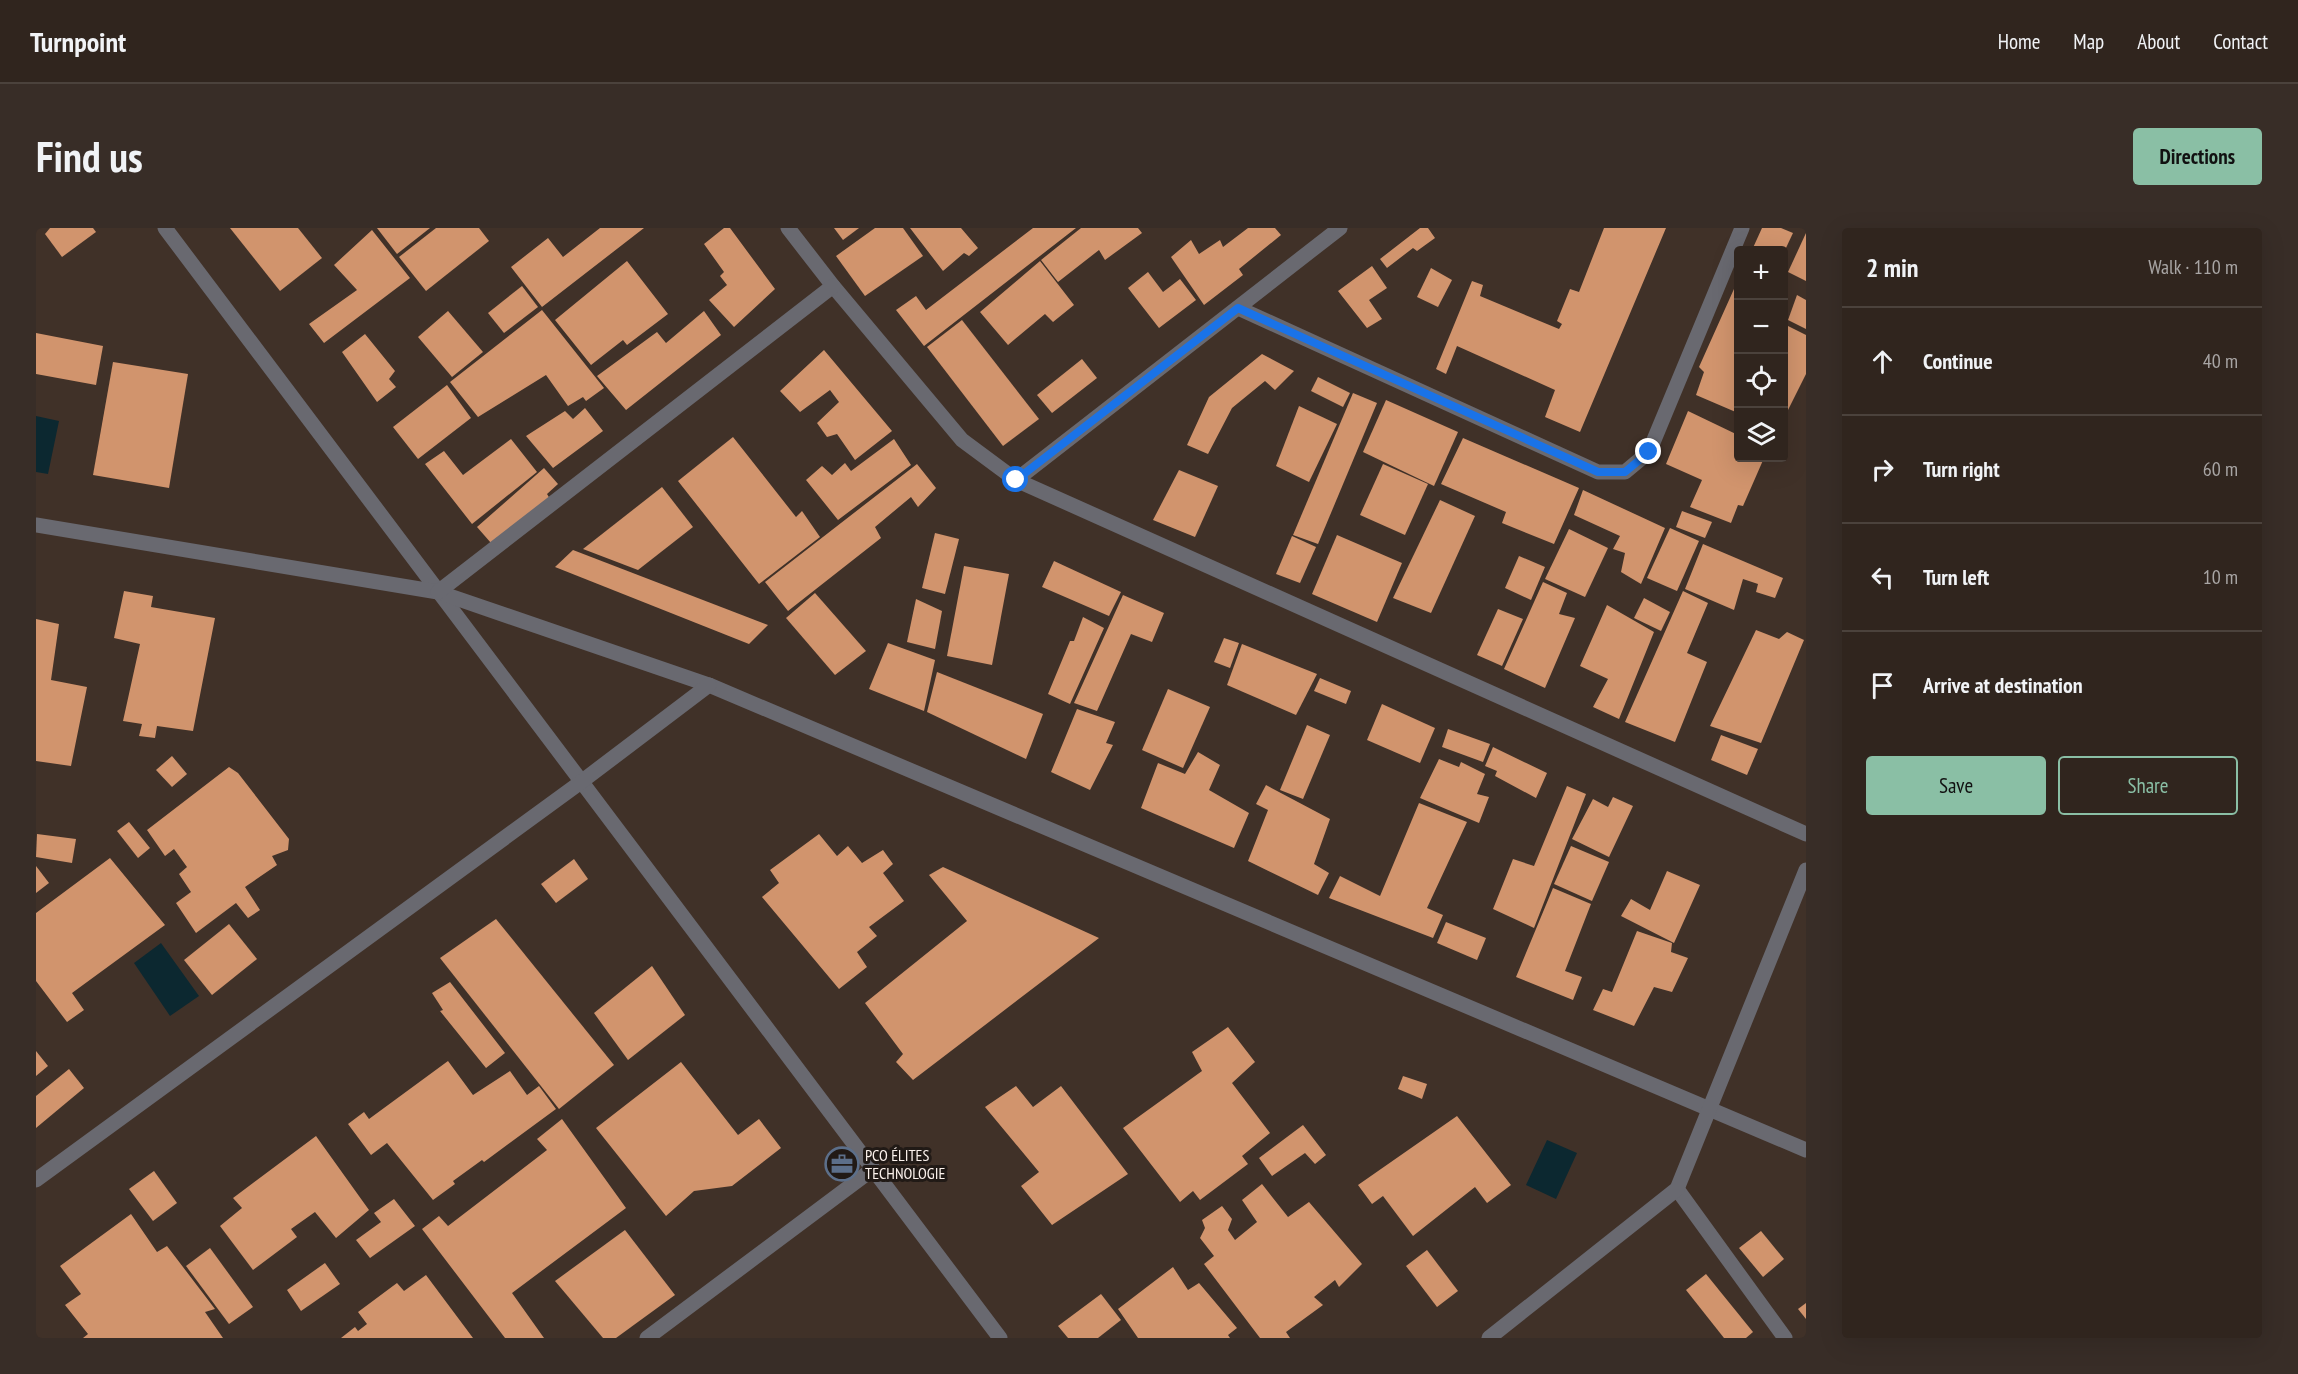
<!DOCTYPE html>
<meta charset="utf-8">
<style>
:root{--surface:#30251e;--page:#382d27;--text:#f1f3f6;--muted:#a8a5a4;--line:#4b423c;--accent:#8abfa5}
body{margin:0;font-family:"PT Sans Narrow",sans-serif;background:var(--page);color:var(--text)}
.controls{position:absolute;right:18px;top:18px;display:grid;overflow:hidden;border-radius:6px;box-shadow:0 6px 24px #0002}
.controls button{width:54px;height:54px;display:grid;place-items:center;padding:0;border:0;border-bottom:2px solid var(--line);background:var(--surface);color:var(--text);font:30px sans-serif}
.stop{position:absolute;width:18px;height:18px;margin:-14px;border:4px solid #1a73e8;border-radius:50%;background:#fff}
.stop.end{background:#1a73e8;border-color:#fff;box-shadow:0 2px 6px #0008}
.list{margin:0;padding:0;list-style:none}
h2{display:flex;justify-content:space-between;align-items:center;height:78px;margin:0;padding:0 24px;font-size:26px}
h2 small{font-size:20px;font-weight:400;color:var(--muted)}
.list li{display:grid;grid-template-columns:39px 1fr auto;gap:18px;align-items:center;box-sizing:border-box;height:108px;padding:0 24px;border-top:2px solid var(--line)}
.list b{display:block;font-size:22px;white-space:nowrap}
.list em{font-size:20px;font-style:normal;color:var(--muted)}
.actions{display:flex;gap:12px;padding:18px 24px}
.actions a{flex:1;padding:14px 0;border:2px solid var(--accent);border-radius:6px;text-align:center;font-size:21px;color:var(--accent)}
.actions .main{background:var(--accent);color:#111}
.icon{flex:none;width:33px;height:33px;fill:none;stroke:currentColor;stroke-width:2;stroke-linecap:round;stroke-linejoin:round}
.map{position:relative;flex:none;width:1770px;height:1110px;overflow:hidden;border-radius:6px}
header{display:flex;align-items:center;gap:36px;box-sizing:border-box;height:84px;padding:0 30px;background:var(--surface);border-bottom:2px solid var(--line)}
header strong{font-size:28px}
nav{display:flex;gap:33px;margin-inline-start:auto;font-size:21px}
.intro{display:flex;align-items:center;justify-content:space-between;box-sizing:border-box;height:144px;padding:0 36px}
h1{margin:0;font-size:42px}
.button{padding:15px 27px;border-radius:6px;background:var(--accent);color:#111;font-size:21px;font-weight:700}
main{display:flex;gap:36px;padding:0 36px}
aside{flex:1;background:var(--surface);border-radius:6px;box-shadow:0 6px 24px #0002}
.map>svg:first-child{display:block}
.water{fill:#0c2830}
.building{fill:#d1946d}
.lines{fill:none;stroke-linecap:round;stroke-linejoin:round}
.street{stroke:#696970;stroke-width:15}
.route{stroke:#1a73e8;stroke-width:8}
.labels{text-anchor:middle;stroke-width:6;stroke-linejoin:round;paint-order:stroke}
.poi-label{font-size:16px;fill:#fcf2ec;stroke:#211a16;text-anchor:start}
</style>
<header>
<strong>Turnpoint</strong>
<nav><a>Home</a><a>Map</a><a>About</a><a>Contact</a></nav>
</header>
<div class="intro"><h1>Find us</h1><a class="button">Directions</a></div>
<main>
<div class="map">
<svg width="1770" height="1110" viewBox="0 0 1770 1110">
<rect width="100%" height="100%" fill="#403128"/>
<g class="water">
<polygon points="0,188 23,193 12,246 0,244"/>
<polygon points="125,715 163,768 134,788 98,735"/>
<polygon points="1511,912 1541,925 1520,971 1490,957"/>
</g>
<g class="building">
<polygon points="14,0 57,0 60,4 26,29 9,6"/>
<polygon points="194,0 262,0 286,30 244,63"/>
<polygon points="341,0 394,0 361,26"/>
<polygon points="400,0 443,0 453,13 390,63 363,29"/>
<polygon points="564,0 608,0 506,79 475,39 512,10 527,29"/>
<polygon points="688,0 694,0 739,61 698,99 673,72 691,57 684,48 688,44 668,16"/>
<polygon points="798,0 823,0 807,12"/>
<polygon points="839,0 867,0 887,28 829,68 800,28"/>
<polygon points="874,0 925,0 942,20 933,28 928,25 907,43"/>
<polygon points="997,0 1040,0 888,118 860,82 880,68 890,82"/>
<polygon points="1045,0 1102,0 1106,5 1069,32 1063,22 1022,54 1005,32"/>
<polygon points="1212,0 1239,0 1245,7 1203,41 1207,47 1168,77 1135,29 1155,12 1163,26 1184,12 1187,19"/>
<polygon points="1384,0 1392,0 1399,10 1381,23 1377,20 1351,40 1344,31"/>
<polygon points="1568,0 1630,0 1544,204 1509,189 1519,162 1421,118 1410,146 1400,141 1436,53 1447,57 1444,68 1523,101 1526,96 1521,93 1534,61 1543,64"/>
<polygon points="1726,0 1745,0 1757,5 1749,22 1716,22"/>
<polygon points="336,2 374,50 288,115 273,96 321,62 298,37"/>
<polygon points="1770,5 1770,53 1752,44"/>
<polygon points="591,33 632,86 591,117 587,112 555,137 519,92"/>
<polygon points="1004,33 1038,77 1017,94 1009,86 972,117 944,84"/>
<polygon points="1336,38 1351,60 1333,72 1346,91 1331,100 1302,63"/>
<polygon points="1395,40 1416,52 1402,79 1381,69"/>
<polygon points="1112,44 1127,64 1144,51 1160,72 1123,100 1092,60"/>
<polygon points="1702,52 1702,185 1660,167 1668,144 1663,139"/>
<polygon points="486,58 502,79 468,105 452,85"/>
<polygon points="1761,67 1770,72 1770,101 1752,92"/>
<polygon points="506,82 568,160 550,173 547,169 532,178 510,147 442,189 414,154"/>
<polygon points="412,83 447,124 416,149 382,109"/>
<polygon points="668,83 685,107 590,182 561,148 621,104 630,115"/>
<polygon points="926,92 1003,191 967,218 891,119"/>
<polygon points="1748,96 1770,107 1770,146 1748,190"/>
<polygon points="0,105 67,118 60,157 0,146"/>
<polygon points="329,106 359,143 353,151 360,159 341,174 306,124"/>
<polygon points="788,122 856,203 819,232 801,206 791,209 781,195 803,174 794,162 764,184 744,163"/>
<polygon points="1226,126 1258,143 1239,162 1229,153 1196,180 1172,226 1151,217 1173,169"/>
<polygon points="1046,131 1061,150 1016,185 1001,167"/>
<polygon points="77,134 152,146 133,260 57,247"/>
<polygon points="1282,149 1314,165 1307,179 1275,163"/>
<polygon points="411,157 435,190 382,231 357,199"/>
<polygon points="1317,165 1341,175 1282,316 1257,307"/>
<polygon points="1350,172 1422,204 1398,258 1327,224"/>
<polygon points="1263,178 1301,196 1273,254 1240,238"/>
<polygon points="549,180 567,203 517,240 490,208 529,183 537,191"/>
<polygon points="1652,183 1702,207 1702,230 1728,230 1707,278 1702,277 1695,295 1654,279 1666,252 1630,236"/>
<polygon points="697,209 760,289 766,283 784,309 723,356 642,253"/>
<polygon points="1427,210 1543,260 1518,316 1466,295 1470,284 1405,256"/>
<polygon points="475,211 501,244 436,296 389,236 408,223 427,247"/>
<polygon points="858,211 875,237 802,292 770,252 786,238 796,247 809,235 815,243"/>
<polygon points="881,236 900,260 882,279 875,269 839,299 845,310 752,383 729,354"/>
<polygon points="1347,236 1392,256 1369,307 1324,287"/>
<polygon points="508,240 522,256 511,266 514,271 455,315 441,299"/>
<polygon points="1143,242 1182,258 1159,309 1117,292"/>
<polygon points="626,259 657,299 602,342 547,321"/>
<polygon points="1547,262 1629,300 1605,356 1585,344 1589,325 1577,321 1584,308 1538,287"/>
<polygon points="1404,272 1439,288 1395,385 1357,370"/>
<polygon points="1646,283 1676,294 1669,310 1640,299"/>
<polygon points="1634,300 1663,313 1641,363 1611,350"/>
<polygon points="1533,301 1572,320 1549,369 1509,351"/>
<polygon points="899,305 923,311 909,366 886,360"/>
<polygon points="1301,307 1366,335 1341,394 1276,366"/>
<polygon points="1256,308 1280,319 1264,355 1240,346"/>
<polygon points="1667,316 1747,350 1739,370 1720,364 1722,356 1707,351 1698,382 1649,361"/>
<polygon points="537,322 732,397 713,416 519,339"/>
<polygon points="1483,328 1509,339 1495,372 1469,360"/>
<polygon points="1018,333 1085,364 1073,388 1006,359"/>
<polygon points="928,338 973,346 956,437 911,428"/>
<polygon points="1507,354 1531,365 1523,386 1539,390 1509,460 1468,441"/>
<polygon points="88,363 117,368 115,379 179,390 157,503 121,498 119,510 103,508 106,496 87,493 104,416 78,410"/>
<polygon points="1647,363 1672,375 1651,425 1671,434 1639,514 1589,494"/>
<polygon points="779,365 830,423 799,447 750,390"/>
<polygon points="1087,367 1128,385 1116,414 1095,406 1061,483 1038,475"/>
<polygon points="1608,370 1634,384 1625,403 1598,390"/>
<polygon points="880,371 906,383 899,421 871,414"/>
<polygon points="1571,377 1618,404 1583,491 1557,479 1572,451 1544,438"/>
<polygon points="1462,381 1487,391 1466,438 1441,427"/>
<polygon points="1047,389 1068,400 1034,476 1012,466 1034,413 1038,413"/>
<polygon points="0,391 23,396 15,452 51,459 35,538 0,533"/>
<polygon points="1720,402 1743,411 1751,404 1768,412 1725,515 1674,498"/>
<polygon points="1188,410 1203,415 1194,440 1178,434"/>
<polygon points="852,415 899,432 888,483 833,461"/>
<polygon points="1206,416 1281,446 1260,487 1191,457"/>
<polygon points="901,444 1007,486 990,531 891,484"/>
<polygon points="1284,450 1315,463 1310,476 1278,463"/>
<polygon points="1132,461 1174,479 1147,540 1106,522"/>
<polygon points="1346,476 1399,500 1384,535 1331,512"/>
<polygon points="1041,481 1079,494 1070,515 1077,517 1054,562 1015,544"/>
<polygon points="1271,497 1294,507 1267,571 1244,562"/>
<polygon points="1412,501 1454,516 1447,534 1406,519"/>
<polygon points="1685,507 1722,521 1711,547 1675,532"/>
<polygon points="1457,519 1511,545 1500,570 1459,548 1461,543 1449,538"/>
<polygon points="1162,524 1184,537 1173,562 1213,585 1198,620 1105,580 1122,535 1149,546"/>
<polygon points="136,528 151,546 136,559 120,542"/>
<polygon points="1403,531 1423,539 1425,534 1449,546 1441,566 1453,569 1443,595 1384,570"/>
<polygon points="193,539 202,545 253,611 252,622 236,628 241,637 209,659 224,682 212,690 200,675 160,705 140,675 155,664 143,646 151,639 138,621 129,628 111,602"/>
<polygon points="1230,557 1294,591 1278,636 1293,645 1282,667 1212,633 1232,582 1220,576"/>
<polygon points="1531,558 1550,566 1498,700 1457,681 1477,631 1498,638"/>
<polygon points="1577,569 1597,578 1573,629 1536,611 1557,571 1572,579"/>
<polygon points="1383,575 1431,594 1391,680 1407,687 1397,710 1293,670 1304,648 1344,668"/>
<polygon points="93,594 114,620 102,630 81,603"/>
<polygon points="1,606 40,611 36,635 0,629"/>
<polygon points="783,606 801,628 812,618 826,635 847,622 857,636 847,645 868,673 833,699 841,708 821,724 831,739 803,761 726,669 743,655 734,642"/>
<polygon points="1535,618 1573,634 1556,673 1518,656"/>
<polygon points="74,630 129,697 36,765 48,782 31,794 0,753 0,685"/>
<polygon points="538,631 552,651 520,675 505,656"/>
<polygon points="0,638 13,655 0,665"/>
<polygon points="907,639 1063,710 877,852 860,834 867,826 829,775 931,693 893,647"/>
<polygon points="1631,643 1664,657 1638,715 1585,688 1595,671 1614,682"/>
<polygon points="1517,660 1555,676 1529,743 1546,749 1537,772 1480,749"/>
<polygon points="460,691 578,837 523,881 404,730"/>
<polygon points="1410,694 1450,710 1441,732 1401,715"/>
<polygon points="193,696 221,731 176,767 148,732"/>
<polygon points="1601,703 1636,715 1635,724 1652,730 1636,764 1618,759 1598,798 1557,782 1567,761 1576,764"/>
<polygon points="616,738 649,787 592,832 558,785"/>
<polygon points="414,754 469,825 450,840 404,783 407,782 396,765"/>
<polygon points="1192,799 1219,834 1196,855 1234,905 1206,928 1212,936 1164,972 1157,963 1144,974 1087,900 1166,843 1156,824"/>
<polygon points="0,823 12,838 0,848"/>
<polygon points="412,833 437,867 474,843 491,867 503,858 520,881 448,934 446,932 417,953 419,956 397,972 351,915 335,927 312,896 328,884 333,891"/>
<polygon points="645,834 702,907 723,891 745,920 696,958 658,963 630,988 560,900"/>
<polygon points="33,841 48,860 0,900 0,868"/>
<polygon points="1367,848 1391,856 1386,871 1362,861"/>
<polygon points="980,858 997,879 1025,858 1092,946 1016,997 985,958 1003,944 949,879"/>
<polygon points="1421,888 1475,957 1451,975 1439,959 1377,1008 1347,968 1336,976 1322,957"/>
<polygon points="526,891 590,980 476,1065 508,1110 469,1110 386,1001 403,988 412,998 511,922 501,911"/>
<polygon points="1267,897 1290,927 1279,936 1269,925 1236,948 1223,930"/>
<polygon points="280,908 333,982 300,1010 279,984 255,1001 261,1009 217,1042 184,998 206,980 197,970"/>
<polygon points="118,943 141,975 117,993 93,961"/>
<polygon points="1226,956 1252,989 1273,974 1326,1036 1303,1059 1299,1052 1278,1069 1287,1077 1250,1104 1254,1110 1224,1110 1168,1036 1178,1028 1164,1010 1169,1000 1166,992 1186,978 1196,991 1192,1002 1199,1012 1221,994 1206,972"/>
<polygon points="358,971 379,998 334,1030 320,1012 345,994 338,985"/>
<polygon points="95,986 121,1024 131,1018 179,1081 169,1084 187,1110 47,1110 52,1106 29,1077 45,1066 24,1038"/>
<polygon points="589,1002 639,1067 580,1110 567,1110 519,1053"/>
<polygon points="1725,1003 1748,1031 1727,1049 1703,1020"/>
<polygon points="174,1020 217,1079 193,1096 150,1038"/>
<polygon points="1391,1022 1422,1063 1401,1079 1370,1038"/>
<polygon points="289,1035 304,1056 265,1083 251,1062"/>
<polygon points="1137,1039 1152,1062 1163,1055 1201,1100 1192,1107 1194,1110 1102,1110 1082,1081"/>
<polygon points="1670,1046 1717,1104 1710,1110 1688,1110 1650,1062"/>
<polygon points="390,1047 437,1110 305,1110 319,1099 322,1103 331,1096 322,1084 361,1055 368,1063"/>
<polygon points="1065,1066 1085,1092 1062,1110 1032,1110 1022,1098"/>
<polygon points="1770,1075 1770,1091 1762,1081"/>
</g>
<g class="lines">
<g class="street">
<polyline points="129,0 964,1110"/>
<polyline points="752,0 797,58 926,212 980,252 1770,606"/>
<polyline points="1202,80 1562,244 1589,244 1613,224 1706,0"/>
<polyline points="980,252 1304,0"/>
<polyline points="0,297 402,364 673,457 1770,922"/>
<polyline points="402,364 797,58"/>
<polyline points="0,952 545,554 673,457"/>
<polyline points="1641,961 1749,1110"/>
<polyline points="611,1110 837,941"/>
<polyline points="1453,1110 1641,961 1770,642"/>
</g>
</g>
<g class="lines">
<polyline class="route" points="980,252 1202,80 1562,244 1589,244 1613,224"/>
</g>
<defs>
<symbol id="office-ring" viewBox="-11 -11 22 22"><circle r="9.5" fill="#211a16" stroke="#5c6f8a" stroke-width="1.5"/><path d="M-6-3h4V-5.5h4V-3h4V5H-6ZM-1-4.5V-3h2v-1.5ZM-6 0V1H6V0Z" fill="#5c6f8a"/></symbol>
</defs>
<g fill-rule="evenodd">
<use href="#office-ring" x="787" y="917" width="38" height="38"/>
</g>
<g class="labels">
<g class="poi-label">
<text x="829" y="933">PCO ÉLITES<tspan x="829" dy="18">TECHNOLOGIE</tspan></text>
</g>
</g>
</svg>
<div class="controls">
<button>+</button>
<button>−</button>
<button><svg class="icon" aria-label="locate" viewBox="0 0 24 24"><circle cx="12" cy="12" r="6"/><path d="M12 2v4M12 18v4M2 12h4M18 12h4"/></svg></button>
<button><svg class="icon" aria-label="layers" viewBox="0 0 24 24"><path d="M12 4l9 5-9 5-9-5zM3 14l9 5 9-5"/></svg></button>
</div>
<div class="stop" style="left:980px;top:252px"></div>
<div class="stop end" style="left:1613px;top:224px"></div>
</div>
<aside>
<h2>2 min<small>Walk · 110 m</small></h2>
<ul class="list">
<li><svg class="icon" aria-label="ahead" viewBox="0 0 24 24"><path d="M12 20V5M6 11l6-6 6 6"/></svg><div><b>Continue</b></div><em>40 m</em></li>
<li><svg class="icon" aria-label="right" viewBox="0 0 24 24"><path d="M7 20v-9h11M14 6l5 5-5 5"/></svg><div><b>Turn right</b></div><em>60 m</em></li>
<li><svg class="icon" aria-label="left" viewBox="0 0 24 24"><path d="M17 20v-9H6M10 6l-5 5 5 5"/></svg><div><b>Turn left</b></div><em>10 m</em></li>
<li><svg class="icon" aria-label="arrive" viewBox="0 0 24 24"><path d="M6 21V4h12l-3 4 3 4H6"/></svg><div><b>Arrive at destination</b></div></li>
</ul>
<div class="actions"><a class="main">Save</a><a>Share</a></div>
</aside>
</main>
